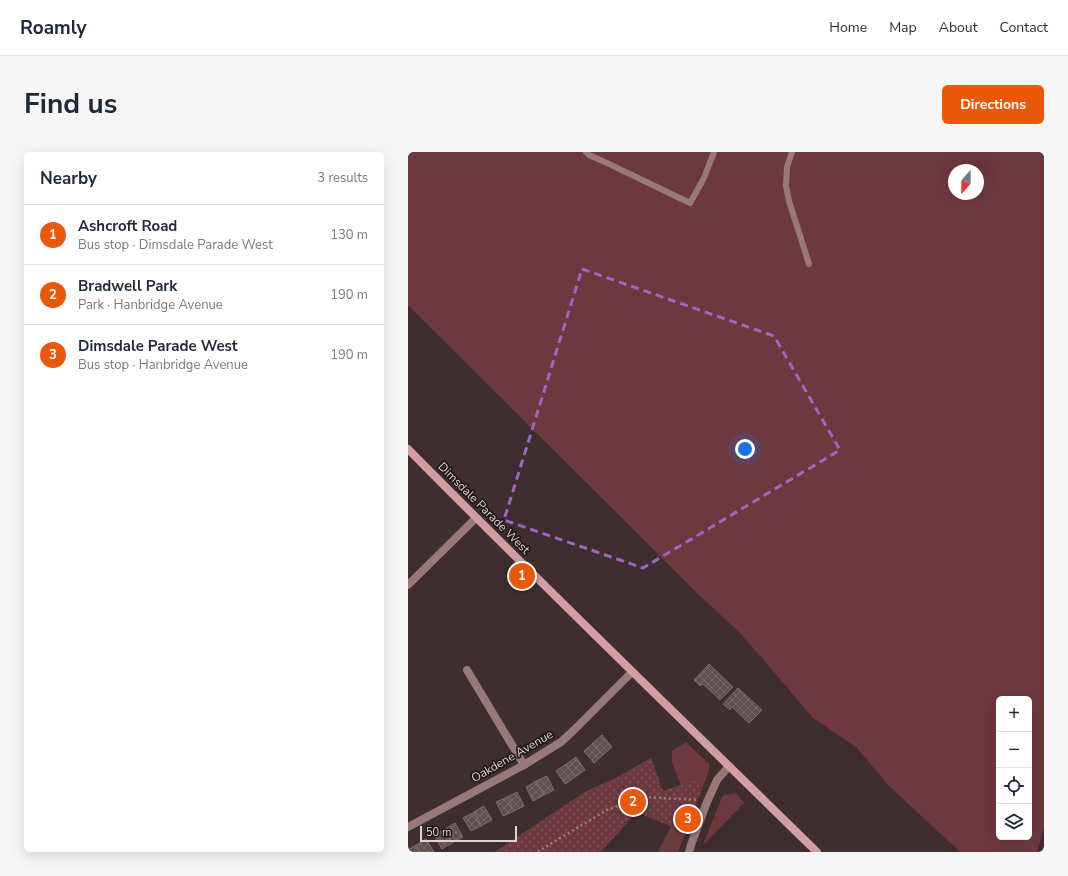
<!DOCTYPE html>
<meta charset="utf-8">
<style>
:root{--surface:#fff;--page:#f6f6f7;--text:#1f2937;--muted:#747a83;--line:#e0e1e3;--accent:#ea580c}
body{margin:0;font-family:"Nunito Sans",sans-serif;background:var(--page);color:var(--text)}
.controls{position:absolute;right:12px;bottom:12px;display:grid;overflow:hidden;border-radius:6px;box-shadow:0 4px 16px #0002}
.controls button{width:36px;height:36px;display:grid;place-items:center;padding:0;border:0;border-bottom:1px solid var(--line);background:var(--surface);color:var(--text);font:20px sans-serif}
.compass{position:absolute;left:540px;top:12px;width:36px;height:36px;border-radius:50%;background:var(--surface);box-shadow:0 4px 16px #0002;rotate:201deg}
.scale{position:absolute;left:12px;bottom:10px;width:97px;box-sizing:border-box;padding-left:4px;border:2px solid #ded3d4;border-top:0;font-size:11px;line-height:14px;white-space:nowrap;color:#ded3d4;-webkit-text-stroke:3px #201919;paint-order:stroke}
.you{position:absolute;left:337px;top:297px;width:14px;height:14px;margin:-10px;border:3px solid #fff;border-radius:50%;background:#1a73e8;box-shadow:0 0 0 6px #1a73e833}
.badge{display:grid;place-items:center;width:26px;height:26px;border-radius:50%;background:var(--accent);color:#fff;font-size:13px;font-weight:700}
.pin{position:absolute;translate:-50% -50%;border:2px solid #fff;box-shadow:0 1px 4px #0006}
.list{margin:0;padding:0;list-style:none}
h2{display:flex;justify-content:space-between;align-items:center;height:52px;margin:0;padding:0 16px;font-size:17px}
h2 small{font-size:13px;font-weight:400;color:var(--muted)}
.list li{display:grid;grid-template-columns:26px 1fr auto;gap:12px;align-items:center;box-sizing:border-box;height:60px;padding:0 16px;border-top:1px solid var(--line)}
.list b{display:block;font-size:15px;white-space:nowrap}
.list p{margin:0;font-size:13px;white-space:nowrap;color:var(--muted)}
.list em{font-size:13px;font-style:normal;color:var(--muted)}
.icon{flex:none;width:22px;height:22px;fill:none;stroke:currentColor;stroke-width:2;stroke-linecap:round;stroke-linejoin:round}
.map{position:relative;flex:none;width:636px;height:700px;overflow:hidden;border-radius:6px}
header{display:flex;align-items:center;gap:24px;box-sizing:border-box;height:56px;padding:0 20px;background:var(--surface);border-bottom:1px solid var(--line)}
header strong{font-size:19px}
nav{display:flex;gap:22px;margin-inline-start:auto;font-size:14px}
.intro{display:flex;align-items:center;justify-content:space-between;box-sizing:border-box;height:96px;padding:0 24px}
h1{margin:0;font-size:28px}
.button{padding:10px 18px;border-radius:6px;background:var(--accent);color:#fff;font-size:14px;font-weight:700}
main{display:flex;gap:24px;padding:0 24px}
aside{flex:1;background:var(--surface);border-radius:6px;box-shadow:0 4px 16px #0002}
.map>svg:first-child{display:block}
.grass{fill:#6d383e;fill-rule:evenodd}
.park{fill:url(#park-dots)}
.building{fill:url(#building-cross-hatch);stroke:#7e6b6c}
.lines{fill:none;stroke-linecap:round;stroke-linejoin:round}
.path{stroke:#918384;stroke-width:2.5;stroke-dasharray:2 3;stroke-linecap:butt}
.service{stroke:#99787a;stroke-width:6}
.minor{stroke:#99787a;stroke-width:8}
.secondary{stroke:#d29ea2;stroke-width:8}
.marked{fill:none;stroke:#9e66c6;stroke-width:3;stroke-dasharray:8 5;stroke-linejoin:round}
.labels{text-anchor:middle;stroke-width:3.5;stroke-linejoin:round;paint-order:stroke}
.street-label{font-size:12px;fill:#ded3d4;stroke:#201919}
</style>
<header>
<strong>Roamly</strong>
<nav><a>Home</a><a>Map</a><a>About</a><a>Contact</a></nav>
</header>
<div class="intro"><h1>Find us</h1><a class="button">Directions</a></div>
<main>
<aside>
<h2>Nearby<small>3 results</small></h2>
<ul class="list">
<li><span class="badge">1</span><div><b>Ashcroft Road</b><p>Bus stop · Dimsdale Parade West</p></div><em>130 m</em></li>
<li><span class="badge">2</span><div><b>Bradwell Park</b><p>Park · Hanbridge Avenue</p></div><em>190 m</em></li>
<li><span class="badge">3</span><div><b>Dimsdale Parade West</b><p>Bus stop · Hanbridge Avenue</p></div><em>190 m</em></li>
</ul>
</aside>
<div class="map">
<svg width="636" height="700" viewBox="0 0 636 700">
<defs>
<pattern id="park-dots" width="8" height="8" patternUnits="userSpaceOnUse"><rect width="8" height="8" fill="#6d383e"/><path d="M2 2h.1M6 6h.1" fill="none" stroke="#815459" stroke-width="1.8" stroke-linecap="round"/></pattern>
<pattern id="building-cross-hatch" width="8" height="8" patternUnits="userSpaceOnUse"><rect width="8" height="8" fill="#625051"/><path d="M0 0l8 8M0 8l8-8" fill="none" stroke="#786869"/></pattern>
</defs>
<rect width="100%" height="100%" fill="#3f2e2f"/>
<g class="grass">
<path d="M0,0H636V676L629,700H552L481,634L448,595L405,566L354,506L331,480L290,442L0,153ZM546,18H570V42H546ZM591,547H621V685H591Z"/>
<polygon points="278,590 301,612 301,619 270,700 250,700 263,674 228,660 212,679 192,700 87,700 177,640 210,625 243,606 255,639 273,633 264,611 264,599"/>
<polygon points="328,641 336,651 295,693 314,645 317,643"/>
</g>
<polygon class="park" points="243,606 255,639 296,625 277,680 228,660 212,679 192,700 87,700 177,640 210,625"/>
<g class="building">
<polygon points="301,512 325,535 312,548 295,532 292,534 286,528"/>
<polygon points="330,536 354,558 341,571 324,555 322,558 315,552"/>
<polygon points="194,583 204,595 195,603 185,591"/>
<polygon points="185,591 195,603 186,611 176,599"/>
<polygon points="168,605 177,618 167,625 158,612"/>
<polygon points="158,612 167,625 157,632 148,619"/>
<polygon points="139,624 146,638 136,643 128,629"/>
<polygon points="128,629 136,643 125,649 118,635"/>
<polygon points="109,640 116,654 106,659 99,645"/>
<polygon points="99,645 106,659 95,664 88,650"/>
<polygon points="76,654 84,668 73,674 66,660"/>
<polygon points="66,660 73,674 63,679 55,666"/>
<polygon points="47,671 55,685 44,691 37,677"/>
<polygon points="37,677 44,691 34,697 26,683"/>
<polygon points="18,687 26,700 12,700 8,693"/>
<polygon points="8,693 12,700 0,700 0,698"/>
</g>
<g class="lines">
<polyline class="path" points="130,700 139,694 199,658 235,645 290,648"/>
<g class="service">
<polyline points="178,0 181,3 199,11 282,51 296,26 306,0"/>
<polyline points="384,0 379,15 378,34 381,49 401,112"/>
</g>
<g class="minor">
<polyline points="0,433 68,366"/>
<polyline points="59,518 116,613"/>
<polyline points="0,675 116,613 153,590 166,578 224,520"/>
<polyline points="281,700 284,690 299,650 309,628 321,614"/>
</g>
<path class="secondary" d="M0,297C134,433 272,566 409,700"/>
</g>
<path class="marked" d="M174,117L366,184L432,298L235,416L96,368Z"/>
<g class="labels">
<g class="street-label">
<text transform="translate(76 356) rotate(45)" y="4">Dimsdale Parade West</text>
<text transform="translate(104 604) rotate(-30)" y="4">Oakdene Avenue</text>
</g>
</g>
</svg>
<div class="controls">
<button>+</button>
<button>−</button>
<button><svg class="icon" aria-label="locate" viewBox="0 0 24 24"><circle cx="12" cy="12" r="6"/><path d="M12 2v4M12 18v4M2 12h4M18 12h4"/></svg></button>
<button><svg class="icon" aria-label="layers" viewBox="0 0 24 24"><path d="M12 4l9 5-9 5-9-5zM3 14l9 5 9-5"/></svg></button>
</div>
<svg class="compass" viewBox="-18 -18 36 36"><path d="M0-13l5 13h-10z" fill="#e53935"/><path d="M0 13l5-13h-10z" fill="#747a83"/></svg>
<div class="scale">50 m</div>
<div class="you"></div>
<div class="pin badge" style="left:114px;top:424px">1</div>
<div class="pin badge" style="left:225px;top:650px">2</div>
<div class="pin badge" style="left:280px;top:667px">3</div>
</div>
</main>
